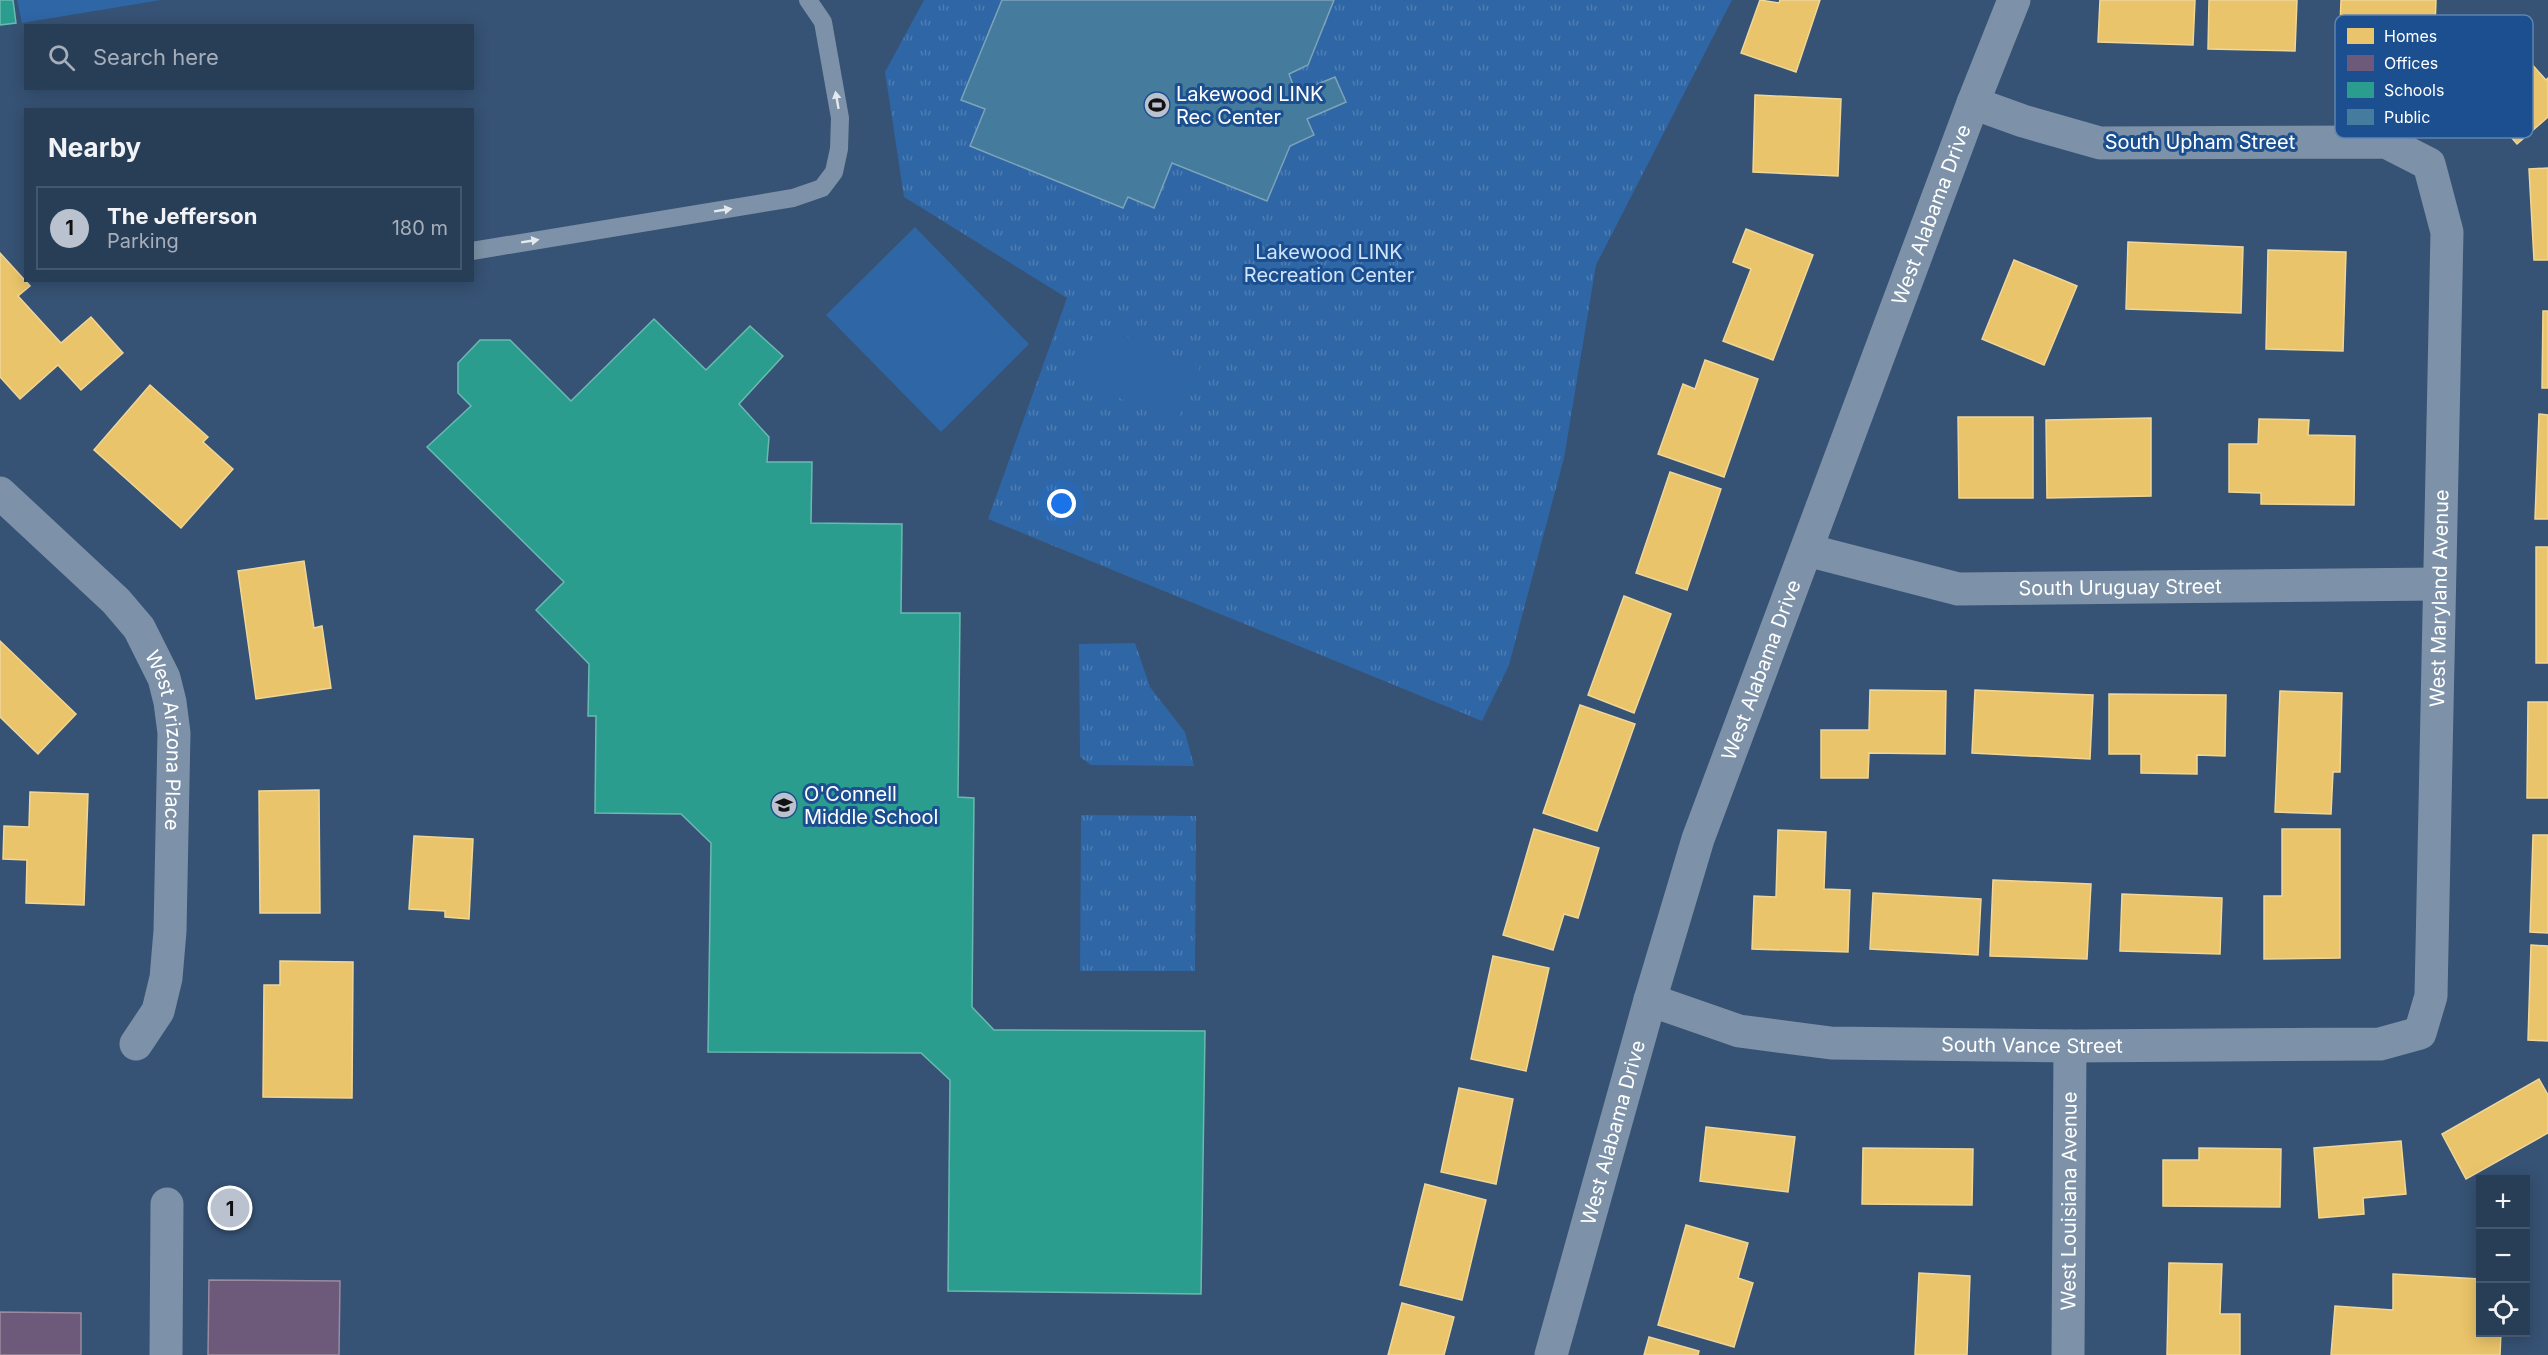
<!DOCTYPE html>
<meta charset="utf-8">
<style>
:root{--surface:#283e57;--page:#30455d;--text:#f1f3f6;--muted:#a5aeba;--line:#44576d;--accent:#b9c2ce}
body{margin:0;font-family:Inter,sans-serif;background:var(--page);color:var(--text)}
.controls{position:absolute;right:18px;bottom:18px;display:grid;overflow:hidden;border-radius:0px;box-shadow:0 3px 15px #0003}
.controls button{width:54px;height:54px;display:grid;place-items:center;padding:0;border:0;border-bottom:2px solid var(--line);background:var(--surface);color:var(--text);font:30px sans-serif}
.you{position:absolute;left:1062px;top:504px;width:21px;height:21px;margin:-15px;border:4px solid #fff;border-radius:50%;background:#1a73e8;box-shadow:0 0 0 9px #1a73e833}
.badge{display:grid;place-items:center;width:39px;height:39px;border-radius:50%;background:var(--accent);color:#111;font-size:20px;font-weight:700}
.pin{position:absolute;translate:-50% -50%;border:3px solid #fff;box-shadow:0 2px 6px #0006}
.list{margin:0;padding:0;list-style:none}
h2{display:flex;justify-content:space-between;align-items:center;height:78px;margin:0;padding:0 24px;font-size:26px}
h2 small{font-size:20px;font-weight:400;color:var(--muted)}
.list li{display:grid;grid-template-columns:39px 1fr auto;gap:18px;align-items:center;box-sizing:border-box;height:84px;margin:0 12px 12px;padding:0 12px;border:2px solid var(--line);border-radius:0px}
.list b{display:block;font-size:22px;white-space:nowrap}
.list p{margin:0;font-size:20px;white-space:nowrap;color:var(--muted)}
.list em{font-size:20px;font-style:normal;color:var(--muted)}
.icon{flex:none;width:33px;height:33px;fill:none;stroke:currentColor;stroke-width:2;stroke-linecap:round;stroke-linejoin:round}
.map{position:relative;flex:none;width:2548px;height:1355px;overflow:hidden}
.search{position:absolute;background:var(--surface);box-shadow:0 3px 15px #0003;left:24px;top:24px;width:450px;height:66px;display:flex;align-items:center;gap:15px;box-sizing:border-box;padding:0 21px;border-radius:0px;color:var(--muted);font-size:22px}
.panel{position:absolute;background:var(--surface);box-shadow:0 3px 15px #0003;left:24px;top:108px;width:450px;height:174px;border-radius:0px}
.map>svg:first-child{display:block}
.park{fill:url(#park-tufts)}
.pitch{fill:#2f66a5}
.homes{fill:#e9c46a;stroke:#f0d697;stroke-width:1.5}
.offices{fill:#6d597a;stroke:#998ba2;stroke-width:1.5}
.schools{fill:#2a9d8f;stroke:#6abab1;stroke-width:1.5}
.public{fill:#457b9d;stroke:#7da3ba;stroke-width:1.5}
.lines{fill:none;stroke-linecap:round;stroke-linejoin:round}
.lane{stroke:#7d92a8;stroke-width:18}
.street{stroke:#7d92a8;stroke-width:33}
.oneway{fill:#e5e9ee}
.labels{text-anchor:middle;stroke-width:6;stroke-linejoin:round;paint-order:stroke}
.poi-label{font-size:20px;fill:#fff;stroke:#1b4f8f;text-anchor:start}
.street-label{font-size:20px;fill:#fff;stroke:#1b4f8f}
.park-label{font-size:20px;fill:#cfe3fa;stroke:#1b4f8f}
.key{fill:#1b4f8f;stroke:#5f84b1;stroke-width:1.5}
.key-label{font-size:16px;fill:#fff}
</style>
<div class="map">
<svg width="2548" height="1355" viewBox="0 0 2548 1355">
<defs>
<pattern id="park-tufts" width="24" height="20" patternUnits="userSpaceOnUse" patternTransform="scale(1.5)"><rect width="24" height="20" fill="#2f66a5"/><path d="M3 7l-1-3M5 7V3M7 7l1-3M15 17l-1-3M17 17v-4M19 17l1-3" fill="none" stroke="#4e7db2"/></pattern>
</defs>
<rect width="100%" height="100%" fill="#365274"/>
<g class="park">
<polygon points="924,0 1732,0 1596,265 1564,458 1509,665 1482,721 988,519 1067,298 904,197 885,72"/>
<polygon points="1135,643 1150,687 1185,732 1194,766 1091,765 1080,757 1079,644"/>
<polygon points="1081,815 1196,816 1195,971 1080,971"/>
</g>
<g class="pitch">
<polygon points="17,0 161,0 22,23"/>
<polygon points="915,227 1029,344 941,432 826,315"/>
<polygon points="1100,325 1200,367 1177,422 1076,380"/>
</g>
<g class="homes">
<polygon points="1760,0 1779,3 1780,0 1820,0 1796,72 1741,53"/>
<polygon points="2100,0 2195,0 2193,45 2098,42"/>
<polygon points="2209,0 2297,0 2295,51 2208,49"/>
<polygon points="2341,0 2436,0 2434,55 2339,52"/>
<polygon points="2504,33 2546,80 2548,78 2548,117 2517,144 2457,74"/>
<polygon points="1755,95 1841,99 1838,176 1753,172"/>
<polygon points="2548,168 2548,260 2534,260 2529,169"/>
<polygon points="1746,229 1813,255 1773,360 1723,341 1751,269 1733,262"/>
<polygon points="2128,242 2243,247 2241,313 2126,309"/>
<polygon points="2268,250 2346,252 2343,351 2266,349"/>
<polygon points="0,253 30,286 18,296 61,343 91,317 123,353 81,390 58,365 20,399 0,377"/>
<polygon points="2014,260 2077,286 2044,365 1982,339"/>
<polygon points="2543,311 2548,311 2548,388 2542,388"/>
<polygon points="1705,360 1758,379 1724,477 1658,454 1683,384 1695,389"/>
<polygon points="150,385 208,437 203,442 233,469 181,528 94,450"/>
<polygon points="2539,414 2548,415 2548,519 2535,519"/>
<polygon points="1958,417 2033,417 2033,498 1959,498"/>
<polygon points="2151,418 2151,496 2047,498 2046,420"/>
<polygon points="2259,419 2309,420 2308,435 2355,436 2354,505 2261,504 2261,493 2229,492 2229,444 2258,444"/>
<polygon points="1670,472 1721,489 1687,590 1636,573"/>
<rect x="2536" y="547" width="12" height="116"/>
<polygon points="304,561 314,628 322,626 331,688 256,699 238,571"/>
<polygon points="1624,596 1671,614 1634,713 1588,695"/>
<polygon points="0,641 76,714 38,754 0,717"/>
<polygon points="1870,690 1946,691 1945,754 1869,753 1868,778 1821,778 1821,730 1869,730"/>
<polygon points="1975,690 2093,695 2090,759 1972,753"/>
<polygon points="2280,691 2342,693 2340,772 2333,772 2331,814 2275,812"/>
<polygon points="2109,694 2226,695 2225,756 2197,755 2197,774 2141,773 2141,754 2109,754"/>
<polygon points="2528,702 2548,702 2548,798 2527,798"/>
<polygon points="1580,705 1635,724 1597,831 1543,813"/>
<polygon points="319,790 320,913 260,913 259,791"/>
<polygon points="30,792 88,794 84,905 26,903 27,860 3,859 4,826 29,827"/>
<polygon points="1534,829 1599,848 1578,918 1564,914 1553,950 1503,935"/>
<polygon points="2282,829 2340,829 2340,958 2264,959 2264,896 2282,896"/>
<polygon points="1778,830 1826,832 1824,889 1850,890 1848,952 1752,949 1754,896 1776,897"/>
<polygon points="2533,835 2548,835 2548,933 2530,932"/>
<polygon points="414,836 473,839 469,919 445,917 445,911 409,909"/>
<polygon points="1993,880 2091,884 2087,959 1990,956"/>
<polygon points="1873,893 1981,899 1978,955 1870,949"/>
<polygon points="2122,894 2222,898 2220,954 2120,951"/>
<polygon points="2531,945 2548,946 2548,1041 2528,1040"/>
<polygon points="1493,956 1549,968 1526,1071 1471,1059"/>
<polygon points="280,961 353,962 352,1098 263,1097 264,985 280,985"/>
<polygon points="2539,1079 2548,1095 2548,1133 2466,1179 2442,1134"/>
<polygon points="1459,1088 1513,1099 1496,1184 1441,1172"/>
<polygon points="1706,1127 1795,1137 1788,1192 1700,1181"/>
<polygon points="2401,1141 2406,1194 2363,1198 2364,1214 2319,1218 2314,1148"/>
<polygon points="1863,1148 1973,1149 1972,1205 1862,1204"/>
<polygon points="2199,1148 2281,1149 2280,1207 2163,1206 2163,1160 2199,1160"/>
<polygon points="1425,1184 1486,1200 1462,1300 1400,1285"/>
<polygon points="1686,1225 1748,1243 1738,1278 1753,1283 1734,1347 1658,1325"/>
<polygon points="2169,1263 2222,1264 2220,1314 2240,1314 2240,1355 2167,1355"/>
<polygon points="1919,1273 1970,1276 1967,1355 1915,1355"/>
<polygon points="2393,1274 2480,1279 2480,1332 2501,1332 2500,1355 2331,1355 2335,1306 2393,1310"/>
<polygon points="1402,1303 1454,1317 1444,1355 1388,1355"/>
<polygon points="1649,1337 1699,1351 1698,1355 1644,1355"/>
</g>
<g class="offices">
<polygon points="209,1280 340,1281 339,1355 208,1355"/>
<polygon points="0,1312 81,1313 81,1355 0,1355"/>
</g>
<g class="schools">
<polygon points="0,0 13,0 16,23 0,25"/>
<polygon points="654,319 706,370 750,326 783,356 739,404 769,437 767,462 812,462 811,523 902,524 901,613 960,613 958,797 974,798 972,1007 994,1030 1205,1031 1201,1294 948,1291 950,1080 921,1053 708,1052 711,843 681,814 595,813 596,716 588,716 589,664 536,610 564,582 427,447 471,406 458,393 458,363 480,340 510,340 571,401"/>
</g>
<polygon class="public" points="1002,0 1334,0 1308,65 1289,74 1296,93 1335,77 1346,102 1307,119 1314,135 1290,146 1267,201 1172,163 1154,208 1128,197 1123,208 970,146 985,109 961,100"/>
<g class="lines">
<polyline class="lane" points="472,251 793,198 822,188 834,172 839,149 840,118 823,22 808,0"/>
<g class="street">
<path id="s1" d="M0,493L116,601L139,628L164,678L170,702L174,733L170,931L166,978L158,1011L136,1044"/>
<path id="s2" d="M1807,550L1958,589L2439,584"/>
<path id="s3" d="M1650,1000L1739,1031L1831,1043L2070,1046L2380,1044L2420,1033L2431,996L2447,232L2429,164L2386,142L2100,143L2023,121L1973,103"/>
<polyline points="166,1355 167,1204"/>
<path id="s4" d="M1551,1355L1650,1000L1698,839L1973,103L2014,0"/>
<path id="s5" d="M2068,1355L2070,1046"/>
</g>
</g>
<defs><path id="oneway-solid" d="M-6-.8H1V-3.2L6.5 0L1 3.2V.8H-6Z" transform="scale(1.5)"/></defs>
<g class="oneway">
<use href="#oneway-solid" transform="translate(837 100) rotate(-100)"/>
<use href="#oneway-solid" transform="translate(723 210) rotate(-9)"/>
<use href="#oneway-solid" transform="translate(530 241) rotate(-9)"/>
</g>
<defs>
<symbol id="stadium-disc" viewBox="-11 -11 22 22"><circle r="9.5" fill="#b9c2ce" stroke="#1b4f8f"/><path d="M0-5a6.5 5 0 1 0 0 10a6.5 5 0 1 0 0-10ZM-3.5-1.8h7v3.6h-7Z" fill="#111"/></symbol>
<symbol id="school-disc" viewBox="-11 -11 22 22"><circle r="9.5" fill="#b9c2ce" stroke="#1b4f8f"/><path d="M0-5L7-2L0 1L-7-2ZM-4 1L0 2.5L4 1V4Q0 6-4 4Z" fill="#111"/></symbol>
</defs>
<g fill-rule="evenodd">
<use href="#stadium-disc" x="1142" y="90" width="30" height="30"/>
<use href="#school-disc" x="769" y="790" width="30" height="30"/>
</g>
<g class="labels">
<g class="poi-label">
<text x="1176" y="101">Lakewood LINK<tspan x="1176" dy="23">Rec Center</tspan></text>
<text x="804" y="801">O'Connell<tspan x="804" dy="23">Middle School</tspan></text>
</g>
<g class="street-label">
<text x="2200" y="149">South Upham Street</text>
<text dy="7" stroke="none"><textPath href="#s4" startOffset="1203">West Alabama Drive</textPath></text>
<text dy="7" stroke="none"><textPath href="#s2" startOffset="318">South Uruguay Street</textPath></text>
<text dy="7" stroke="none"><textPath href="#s3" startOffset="1214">West Maryland Avenue</textPath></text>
<text dy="7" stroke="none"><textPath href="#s4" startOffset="717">West Alabama Drive</textPath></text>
<text dy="7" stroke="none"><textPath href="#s1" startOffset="312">West Arizona Place</textPath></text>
<text dy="7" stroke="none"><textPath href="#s3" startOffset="388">South Vance Street</textPath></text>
<text dy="7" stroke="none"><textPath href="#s4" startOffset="231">West Alabama Drive</textPath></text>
<text dy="7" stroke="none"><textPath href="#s5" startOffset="154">West Louisiana Avenue</textPath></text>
</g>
<g class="park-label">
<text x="1329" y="259">Lakewood LINK<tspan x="1329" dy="23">Recreation Center</tspan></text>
</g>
</g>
<rect x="2335" y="15" width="198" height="123" rx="9" class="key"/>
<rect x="2347" y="28" width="27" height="16" fill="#e9c46a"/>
<rect x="2347" y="55" width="27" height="16" fill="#6d597a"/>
<rect x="2347" y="82" width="27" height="16" fill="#2a9d8f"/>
<rect x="2347" y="109" width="27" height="16" fill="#457b9d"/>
<g class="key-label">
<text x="2384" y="42">Homes</text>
<text x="2384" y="69">Offices</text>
<text x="2384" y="96">Schools</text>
<text x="2384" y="123">Public</text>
</g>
</svg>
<div class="controls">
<button>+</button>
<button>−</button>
<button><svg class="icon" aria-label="locate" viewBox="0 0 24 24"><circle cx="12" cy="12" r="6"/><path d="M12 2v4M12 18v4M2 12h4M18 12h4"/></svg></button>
</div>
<div class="you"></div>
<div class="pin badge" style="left:230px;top:1208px">1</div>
<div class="search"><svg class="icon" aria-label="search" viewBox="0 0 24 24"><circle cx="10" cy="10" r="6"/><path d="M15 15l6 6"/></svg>Search here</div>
<section class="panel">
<h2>Nearby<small></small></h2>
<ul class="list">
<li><span class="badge">1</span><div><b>The Jefferson</b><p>Parking</p></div><em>180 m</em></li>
</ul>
</section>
</div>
